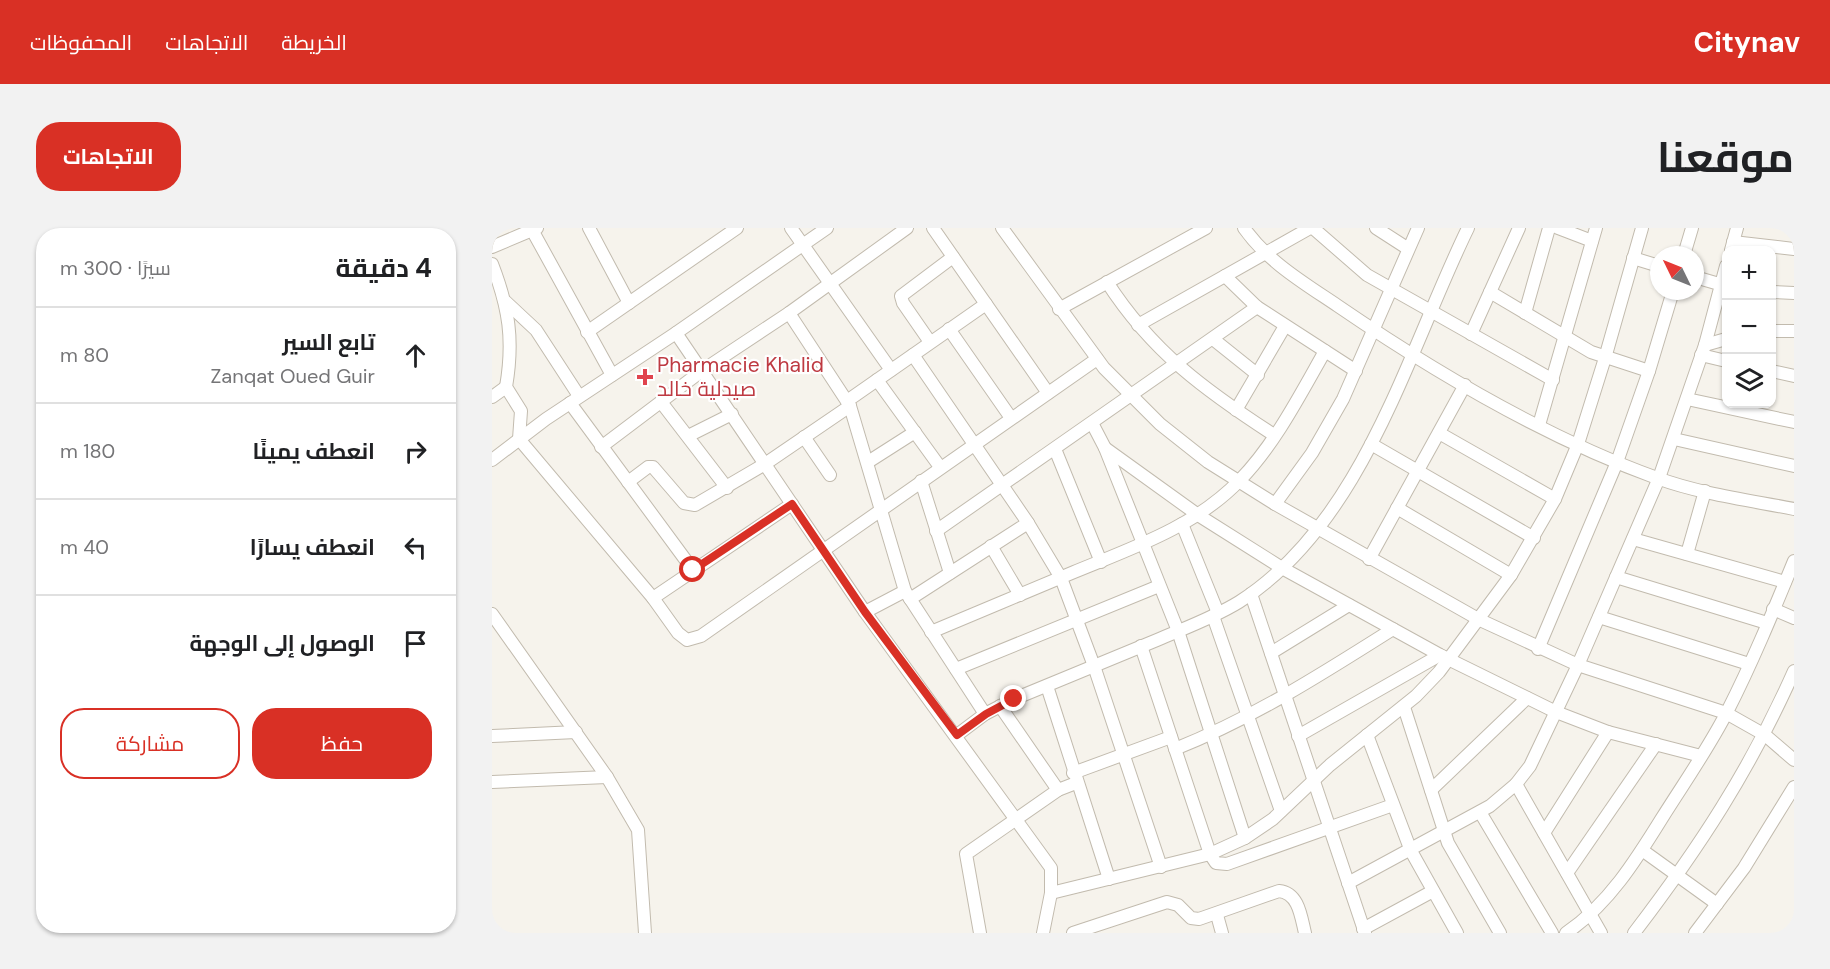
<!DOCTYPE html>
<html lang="ar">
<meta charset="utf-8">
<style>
:root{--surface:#fff;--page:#f2f2f2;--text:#202124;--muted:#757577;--line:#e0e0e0;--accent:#d93025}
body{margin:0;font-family:"DM Sans",Cairo,sans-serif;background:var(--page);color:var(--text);direction:rtl}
.controls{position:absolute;right:18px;top:18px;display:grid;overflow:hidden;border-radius:12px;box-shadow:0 2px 4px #0004}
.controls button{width:54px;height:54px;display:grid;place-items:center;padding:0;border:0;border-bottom:2px solid var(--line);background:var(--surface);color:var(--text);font:30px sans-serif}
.compass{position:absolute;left:1158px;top:18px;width:54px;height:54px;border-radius:50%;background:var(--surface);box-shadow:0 2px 4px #0004;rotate:313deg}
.stop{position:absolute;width:18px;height:18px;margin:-14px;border:4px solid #d93025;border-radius:50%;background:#fff}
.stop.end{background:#d93025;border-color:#fff;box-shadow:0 2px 6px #0008}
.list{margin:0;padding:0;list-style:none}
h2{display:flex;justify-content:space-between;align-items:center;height:78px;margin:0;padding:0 24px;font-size:26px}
h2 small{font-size:20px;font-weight:400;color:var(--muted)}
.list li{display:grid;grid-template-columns:39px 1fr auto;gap:18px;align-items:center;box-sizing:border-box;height:96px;padding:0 24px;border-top:2px solid var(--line)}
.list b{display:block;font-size:22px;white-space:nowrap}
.list p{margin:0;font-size:20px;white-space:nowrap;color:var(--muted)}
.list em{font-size:20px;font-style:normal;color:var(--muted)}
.actions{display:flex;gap:12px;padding:18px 24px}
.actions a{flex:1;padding:14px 0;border:2px solid var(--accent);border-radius:24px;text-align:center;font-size:21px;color:var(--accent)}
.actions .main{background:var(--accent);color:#fff}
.icon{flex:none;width:33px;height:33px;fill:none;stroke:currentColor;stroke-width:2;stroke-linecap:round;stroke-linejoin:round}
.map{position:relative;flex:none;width:1302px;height:705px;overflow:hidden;direction:ltr;border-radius:24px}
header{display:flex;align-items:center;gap:36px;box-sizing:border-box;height:84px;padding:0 30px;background:var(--accent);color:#fff}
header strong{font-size:28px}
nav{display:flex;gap:33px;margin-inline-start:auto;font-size:21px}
.intro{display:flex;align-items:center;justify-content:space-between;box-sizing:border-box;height:144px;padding:0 36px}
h1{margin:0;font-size:42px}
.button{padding:15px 27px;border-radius:24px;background:var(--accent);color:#fff;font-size:21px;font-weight:700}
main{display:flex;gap:36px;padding:0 36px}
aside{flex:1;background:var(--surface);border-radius:24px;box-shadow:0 2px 4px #0004}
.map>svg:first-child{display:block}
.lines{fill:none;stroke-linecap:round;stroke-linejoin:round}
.minor-casing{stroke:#c2bbae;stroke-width:14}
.minor{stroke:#fff;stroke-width:12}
.route{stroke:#d93025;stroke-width:8}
.health-dot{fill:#e0444e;stroke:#fff;stroke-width:2}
.labels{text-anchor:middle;stroke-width:4.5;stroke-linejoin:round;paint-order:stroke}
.health-label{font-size:21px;fill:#be3a42;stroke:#fff;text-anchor:start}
</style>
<header>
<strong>Citynav</strong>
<nav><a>الخريطة</a><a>الاتجاهات</a><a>المحفوظات</a></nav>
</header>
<div class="intro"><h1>موقعنا</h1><a class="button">الاتجاهات</a></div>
<main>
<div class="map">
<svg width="1302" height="705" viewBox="0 0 1302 705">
<rect width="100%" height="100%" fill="#f6f3ec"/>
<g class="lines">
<defs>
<g id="minor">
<polyline points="39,0 120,147"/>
<polyline points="97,0 137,75"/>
<polyline points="299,0 399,142"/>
<polyline points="441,0 556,165"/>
<polyline points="510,0 612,140 668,196 716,234 783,276 988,392 1086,437 1234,485 1273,507 1302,532"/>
<path d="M752,0C776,34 812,55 846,78C944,145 1052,209 1165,250C1209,266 1256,272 1302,281"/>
<polyline points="821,0 875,47 1061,152"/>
<polyline points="884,0 915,20"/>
<polyline points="1066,0 1100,13"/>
<polyline points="1241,14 1302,21"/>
<polyline points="0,19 45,0"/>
<polyline points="1239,22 1245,0"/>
<polyline points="1192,27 1200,0"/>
<polyline points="1141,30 1167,38"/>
<path d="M0,36C17,80 22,112 14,159L29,183L27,211L161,370L186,405L195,412L209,408L605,131"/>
<polyline points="733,48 765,79 864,143"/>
<polyline points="1203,49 1234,58"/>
<path d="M615,54C660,124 714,163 782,207"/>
<polyline points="998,64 1099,124 1157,143"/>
<polyline points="1280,64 1302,65"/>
<polyline points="14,74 44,102 87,168"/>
<polyline points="567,81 714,0"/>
<polyline points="297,85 358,178 413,363 493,486"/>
<polyline points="1033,85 1057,0"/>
<polyline points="646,97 818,0"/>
<polyline points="457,101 519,190"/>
<polyline points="1280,103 1302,103"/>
<polyline points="95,104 245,0"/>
<polyline points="184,105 373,384 559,640 559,665 551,705"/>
<polyline points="979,106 1027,0"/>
<polyline points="721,111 766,147"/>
<polyline points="438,114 411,75 409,68 461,29"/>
<polyline points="1213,117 1234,111"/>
<polyline points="421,127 536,295 569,350 602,438 669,639"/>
<polyline points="1209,127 1234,133"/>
<polyline points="1280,143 1302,148"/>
<polyline points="385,152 448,239"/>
<polyline points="0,169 14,159"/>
<polyline points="1195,171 1302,194"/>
<polyline points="355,173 494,76"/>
<polyline points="169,174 235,260"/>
<polyline points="78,175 201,342"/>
<polyline points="744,182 793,98"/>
<polyline points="600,195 613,220 686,403 753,610"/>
<polyline points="1047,197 1104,0"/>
<polyline points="947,205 1063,271"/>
<polyline points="196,208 240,186"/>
<polyline points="312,209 338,247"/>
<polyline points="1182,211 1302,238"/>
<polyline points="879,216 1042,310"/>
<polyline points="109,219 211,142 297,85 415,0"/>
<polyline points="613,220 706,287 790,340 948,427 1064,484 1116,504 1209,528"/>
<polyline points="563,221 609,334"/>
<polyline points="0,232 54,191 184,105 335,0"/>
<polyline points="376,234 423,204"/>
<polyline points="429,253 458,345"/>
<polyline points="136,254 156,239 161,239 192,275 203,277 273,236 358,178"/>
<polyline points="783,276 820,225 851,171 926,0"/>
<polyline points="905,280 1019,347"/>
<polyline points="690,296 726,385"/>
<polyline points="444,303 765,79"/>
<polyline points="1141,311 1293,354"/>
<polyline points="499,318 528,367"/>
<polyline points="1195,326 1213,263"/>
<polyline points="877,331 973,157"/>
<polyline points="1124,349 1275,395"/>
<polyline points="759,366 873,705"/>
<polyline points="161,370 300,276"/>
<polyline points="418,371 536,295"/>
<polyline points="1281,381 1302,390"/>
<polyline points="373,384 413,363"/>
<polyline points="0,386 115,549 146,602 153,705"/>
<polyline points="721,388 789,583"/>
<polyline points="1107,389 1257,436"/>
<path d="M439,404C487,384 534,364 582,344C640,320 703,299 748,252C783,216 808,167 833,123"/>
<polyline points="649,418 718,626 724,635 735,636 901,577"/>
<polyline points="1046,421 1125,234 1157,143 1181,63"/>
<polyline points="779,425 857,377"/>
<polyline points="464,441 667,358"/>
<polyline points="555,458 617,651"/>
<polyline points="508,478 566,562"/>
<polyline points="912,479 956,615 1008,705"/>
<path d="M465,507L493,486L522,471C570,451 617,432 665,412C693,400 721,390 747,374C871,295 915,125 976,0"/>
<polyline points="875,507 919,623 965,705"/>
<polyline points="0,508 84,504"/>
<polyline points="806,508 948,427"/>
<path d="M683,521C761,490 830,446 901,401"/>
<polyline points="581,545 679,509"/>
<polyline points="0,554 115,549"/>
<polyline points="1024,556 1109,705"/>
<polyline points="939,562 1035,470"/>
<polyline points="988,584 1060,705"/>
<polyline points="1052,605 1116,504"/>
<polyline points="1150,622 1225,676"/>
<polyline points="1075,645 1164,516"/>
<polyline points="856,655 998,578 1024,556 1038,538 1086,437 1167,250 1213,117 1234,38"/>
<polyline points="559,665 718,626 753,610 781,591 838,537 924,468 947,444 1019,347 1063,271 1086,216 1113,130 1150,0"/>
<polyline points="725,687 730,705"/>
<polyline points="871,701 941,663"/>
<polyline points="488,705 474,626 566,562 584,555"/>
<path d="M581,705L675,674L686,677L699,690L707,691L787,663C807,665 809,689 813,705"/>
<path d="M1074,705C1116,677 1144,632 1170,590C1192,555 1216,521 1235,484C1260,435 1281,384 1302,333"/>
<path d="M1142,705C1207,620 1258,542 1302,443"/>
<polyline points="1203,705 1252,640 1302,559"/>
</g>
</defs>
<use href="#minor" class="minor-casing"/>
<use href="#minor" class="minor"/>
</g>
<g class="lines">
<polyline class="route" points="201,342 300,276 373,384 465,507 494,486 522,471"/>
</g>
<path class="health-dot" d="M150 140h6v6h6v6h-6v6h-6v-6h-6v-6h6z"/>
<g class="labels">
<g class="health-label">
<text x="165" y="144">Pharmacie Khalid<tspan x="165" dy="24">صيدلية خالد</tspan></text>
</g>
</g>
</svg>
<div class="controls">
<button>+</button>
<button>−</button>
<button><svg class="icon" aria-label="layers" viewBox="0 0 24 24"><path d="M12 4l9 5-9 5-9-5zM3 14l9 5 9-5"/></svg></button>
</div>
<svg class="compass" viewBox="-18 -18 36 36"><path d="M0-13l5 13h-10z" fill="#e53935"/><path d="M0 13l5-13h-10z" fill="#757577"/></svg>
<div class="stop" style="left:201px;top:342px"></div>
<div class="stop end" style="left:522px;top:471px"></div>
</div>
<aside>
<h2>4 دقيقة<small>سيرًا · 300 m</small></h2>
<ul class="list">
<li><svg class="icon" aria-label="ahead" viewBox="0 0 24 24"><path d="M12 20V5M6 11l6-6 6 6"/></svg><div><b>تابع السير</b><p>Zanqat Oued Guir</p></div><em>80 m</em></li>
<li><svg class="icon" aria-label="right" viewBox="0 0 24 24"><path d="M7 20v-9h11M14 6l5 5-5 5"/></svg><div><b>انعطف يمينًا</b></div><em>180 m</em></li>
<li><svg class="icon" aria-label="left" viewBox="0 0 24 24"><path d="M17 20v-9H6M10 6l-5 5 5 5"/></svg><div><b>انعطف يسارًا</b></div><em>40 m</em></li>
<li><svg class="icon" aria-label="arrive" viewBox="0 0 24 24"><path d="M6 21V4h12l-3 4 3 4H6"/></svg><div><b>الوصول إلى الوجهة</b></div></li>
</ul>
<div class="actions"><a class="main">حفظ</a><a>مشاركة</a></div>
</aside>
</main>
